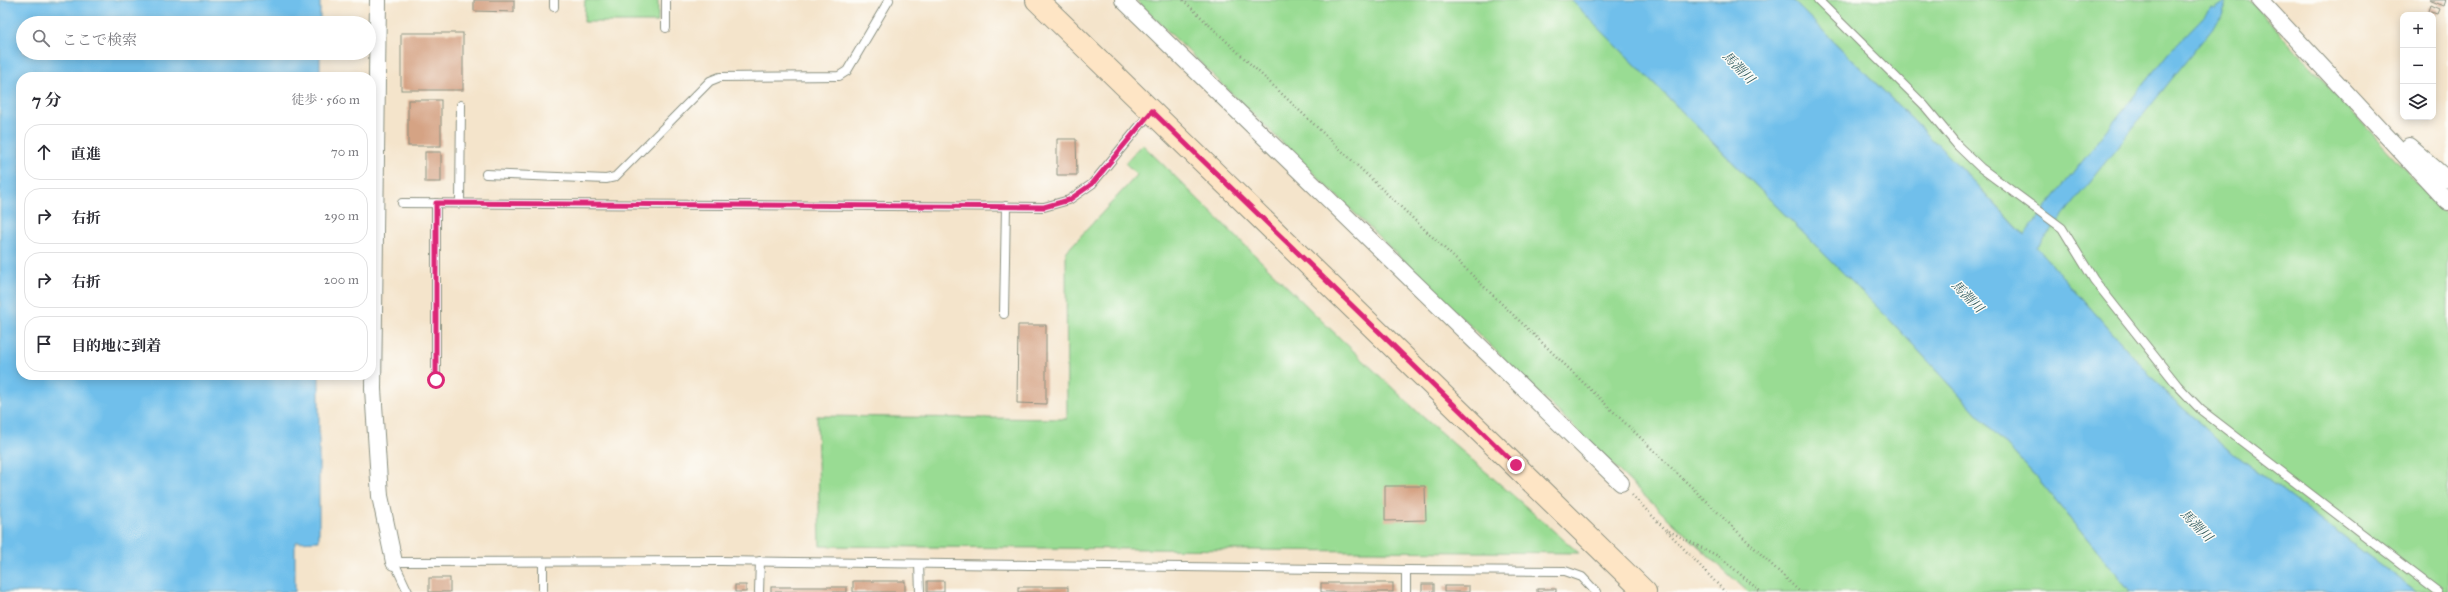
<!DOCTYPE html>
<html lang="ja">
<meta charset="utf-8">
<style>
:root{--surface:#fff;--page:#f2f2f3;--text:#2b2b33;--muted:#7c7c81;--line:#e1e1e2}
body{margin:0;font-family:"IM FELL Great Primer","Noto Serif JP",serif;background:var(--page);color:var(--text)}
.controls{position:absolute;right:12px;top:12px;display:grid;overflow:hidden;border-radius:8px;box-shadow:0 2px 10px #0003}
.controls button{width:36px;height:36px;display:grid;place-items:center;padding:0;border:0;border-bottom:1px solid var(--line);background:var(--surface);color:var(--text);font:20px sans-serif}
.stop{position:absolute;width:12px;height:12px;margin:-9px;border:3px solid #db2777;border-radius:50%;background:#fff}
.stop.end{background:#db2777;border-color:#fff;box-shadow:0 1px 4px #0008}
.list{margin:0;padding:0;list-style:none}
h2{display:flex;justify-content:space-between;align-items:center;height:52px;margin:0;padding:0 16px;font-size:17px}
h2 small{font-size:13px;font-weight:400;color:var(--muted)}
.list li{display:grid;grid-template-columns:26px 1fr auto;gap:12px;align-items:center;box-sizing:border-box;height:56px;margin:0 8px 8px;padding:0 8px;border:1px solid var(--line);border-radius:16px}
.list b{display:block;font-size:15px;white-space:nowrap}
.list em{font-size:13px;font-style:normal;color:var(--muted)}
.icon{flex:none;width:22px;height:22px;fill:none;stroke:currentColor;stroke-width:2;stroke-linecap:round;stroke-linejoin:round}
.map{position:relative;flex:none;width:2448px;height:592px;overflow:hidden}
.search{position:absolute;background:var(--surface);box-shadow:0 2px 10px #0003;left:16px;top:16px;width:360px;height:44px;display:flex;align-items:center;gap:10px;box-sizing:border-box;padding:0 14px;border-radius:22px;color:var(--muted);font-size:15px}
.panel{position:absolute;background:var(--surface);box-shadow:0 2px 10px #0003;left:16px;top:72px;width:360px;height:308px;border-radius:16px}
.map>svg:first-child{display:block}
.green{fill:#99dc93;stroke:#5c8c64}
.water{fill:#70bfeb;stroke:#487e90}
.building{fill:#d5a384}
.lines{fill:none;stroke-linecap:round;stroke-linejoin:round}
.lane-casing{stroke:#8a9080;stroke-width:10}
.street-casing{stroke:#8a9080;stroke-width:18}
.secondary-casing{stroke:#8a9080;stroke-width:24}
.path{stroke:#8a9080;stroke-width:2.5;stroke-dasharray:1 3;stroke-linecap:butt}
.lane{stroke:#fff;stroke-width:8}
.street{stroke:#fff;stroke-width:16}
.secondary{stroke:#fee5c5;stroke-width:22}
.route{stroke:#db2777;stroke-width:5}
.labels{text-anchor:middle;stroke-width:3;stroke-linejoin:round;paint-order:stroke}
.water-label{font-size:13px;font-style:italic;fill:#335e62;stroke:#fdfcf7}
</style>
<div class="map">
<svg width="2448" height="592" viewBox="0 0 2448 592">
<rect width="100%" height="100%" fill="#fdfcf7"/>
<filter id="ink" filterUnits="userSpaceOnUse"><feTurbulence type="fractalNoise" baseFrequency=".025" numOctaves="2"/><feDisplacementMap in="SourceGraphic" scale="8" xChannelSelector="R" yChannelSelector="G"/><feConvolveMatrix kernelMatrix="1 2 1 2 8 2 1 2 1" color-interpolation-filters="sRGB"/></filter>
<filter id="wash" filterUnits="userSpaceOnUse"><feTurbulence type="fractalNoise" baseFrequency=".012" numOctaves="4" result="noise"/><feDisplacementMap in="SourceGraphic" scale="16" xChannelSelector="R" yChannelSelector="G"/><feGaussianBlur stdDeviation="0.9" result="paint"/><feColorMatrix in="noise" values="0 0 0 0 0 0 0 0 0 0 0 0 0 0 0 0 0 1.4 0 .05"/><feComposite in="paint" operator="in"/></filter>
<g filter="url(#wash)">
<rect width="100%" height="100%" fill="#f4e4cb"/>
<g class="green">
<polygon points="585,0 658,0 658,22 584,22"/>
<polygon points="1136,0 1571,0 1889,319 2040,481 2131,592 1748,592 1660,511"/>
<polygon points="1792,0 2249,0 2448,216 2448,592 2416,592 2235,455 2165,392 2037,248 1954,161"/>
<polygon points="1142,144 1322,321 1423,417 1579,553 820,546 817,416 1067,419 1066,252 1137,175 1125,163"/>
</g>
<g class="water">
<polygon points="0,0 320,0 320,23 23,23 23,53 320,53 320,77 21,77 21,375 319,375 319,541 295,542 295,592 0,592"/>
<polygon points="1571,0 1792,0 1954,161 2024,235 2169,52 2212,8 2215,9 2225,2 2226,5 2222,16 2037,248 2165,392 2235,455 2416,592 2131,592 2040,481 1889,319"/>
</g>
<g id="blocks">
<g class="building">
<polygon points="474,0 514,0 514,12 474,11"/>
<polygon points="2429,0 2446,0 2444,6"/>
<polygon points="2430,5 2439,9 2437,14 2428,11"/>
<rect x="401" y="33" width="62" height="57"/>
<rect x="408" y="100" width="33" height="46"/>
<polygon points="1057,139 1076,139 1077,175 1057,175"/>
<rect x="425" y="152" width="16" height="30"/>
<polygon points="1018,325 1046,325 1046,404 1017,403"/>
<polygon points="1385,486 1425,486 1426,520 1385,521"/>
<rect x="429" y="578" width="21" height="14"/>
<rect x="853" y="581" width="52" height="11"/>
<rect x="927" y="581" width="17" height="11"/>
<rect x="1321" y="583" width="72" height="9"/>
<rect x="1422" y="584" width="12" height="8"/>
<rect x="735" y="585" width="11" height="7"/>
<rect x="1444" y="586" width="25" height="6"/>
<rect x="771" y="587" width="76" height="5"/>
<rect x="1018" y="587" width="50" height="5"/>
<rect x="1537" y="589" width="19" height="3"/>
</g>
</g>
</g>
<g filter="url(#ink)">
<use href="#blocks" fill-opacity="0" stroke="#8a9080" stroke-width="1"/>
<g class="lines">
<defs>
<g id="lane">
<polyline points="1818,0 1924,105 1958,146 1981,168 2062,228 2094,280 2178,386 2201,410 2438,592"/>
<polyline points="554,7 554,0"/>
<polyline points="666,28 666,0"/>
<polyline points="486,174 606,179 615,177 710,81 720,77 839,76 847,71 889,0"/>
<polyline points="402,203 1044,207 1069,200 1092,184 1151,112"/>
<polyline points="436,203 436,379"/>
<polyline points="460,203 461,105"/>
<polyline points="1004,314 1006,206"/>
<polyline points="919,564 920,592"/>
<polyline points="1406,570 1565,571 1582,577 1596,592"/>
<polyline points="408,592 394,562 721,561 1406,570 1406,592"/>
<polyline points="543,592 543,562"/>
<polyline points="759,592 760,561"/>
</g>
<g id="street">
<polyline points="378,0 373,389 380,496 394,562"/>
<polyline points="1123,0 1621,483"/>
<polyline points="2260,0 2448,202"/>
<polyline points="2409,146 2448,180"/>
</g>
<polyline id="secondary" points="1037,0 1645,592"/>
</defs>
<use href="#lane" class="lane-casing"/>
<use href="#street" class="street-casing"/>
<use href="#secondary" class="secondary-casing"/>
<g class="path">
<polyline points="1183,0 1442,246 1800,592"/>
<polyline points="1632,495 1665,529 1720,557 1761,592"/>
<polyline points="1667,531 1725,592"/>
</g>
<use href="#lane" class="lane"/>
<use href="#street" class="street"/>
<use href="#secondary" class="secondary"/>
</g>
</g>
<g class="lines" filter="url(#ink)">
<polyline class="route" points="436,380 436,203 1044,207 1069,200 1092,184 1152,111 1516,465"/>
</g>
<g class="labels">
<g class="water-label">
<text transform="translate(1739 67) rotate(45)" y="5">馬淵川</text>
<text transform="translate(1968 296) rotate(45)" y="5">馬淵川</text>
<text transform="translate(2197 525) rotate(45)" y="5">馬淵川</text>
</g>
</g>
</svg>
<div class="controls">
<button>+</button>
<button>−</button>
<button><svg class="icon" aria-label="layers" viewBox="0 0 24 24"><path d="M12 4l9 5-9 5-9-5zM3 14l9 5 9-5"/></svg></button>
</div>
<div class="stop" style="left:436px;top:380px"></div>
<div class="stop end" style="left:1516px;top:465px"></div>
<div class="search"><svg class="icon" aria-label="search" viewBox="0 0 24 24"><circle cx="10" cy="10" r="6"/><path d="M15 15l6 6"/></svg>ここで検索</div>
<section class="panel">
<h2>7 分<small>徒歩 · 560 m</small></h2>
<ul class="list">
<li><svg class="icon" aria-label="ahead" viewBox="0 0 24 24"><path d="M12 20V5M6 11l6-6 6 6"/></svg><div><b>直進</b></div><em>70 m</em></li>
<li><svg class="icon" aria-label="right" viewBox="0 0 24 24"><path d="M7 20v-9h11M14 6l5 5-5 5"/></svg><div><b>右折</b></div><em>290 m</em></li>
<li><svg class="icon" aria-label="right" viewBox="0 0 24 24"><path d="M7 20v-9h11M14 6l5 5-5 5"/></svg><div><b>右折</b></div><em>200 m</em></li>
<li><svg class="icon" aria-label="arrive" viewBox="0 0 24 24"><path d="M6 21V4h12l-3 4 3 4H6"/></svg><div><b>目的地に到着</b></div></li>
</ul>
</section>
</div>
